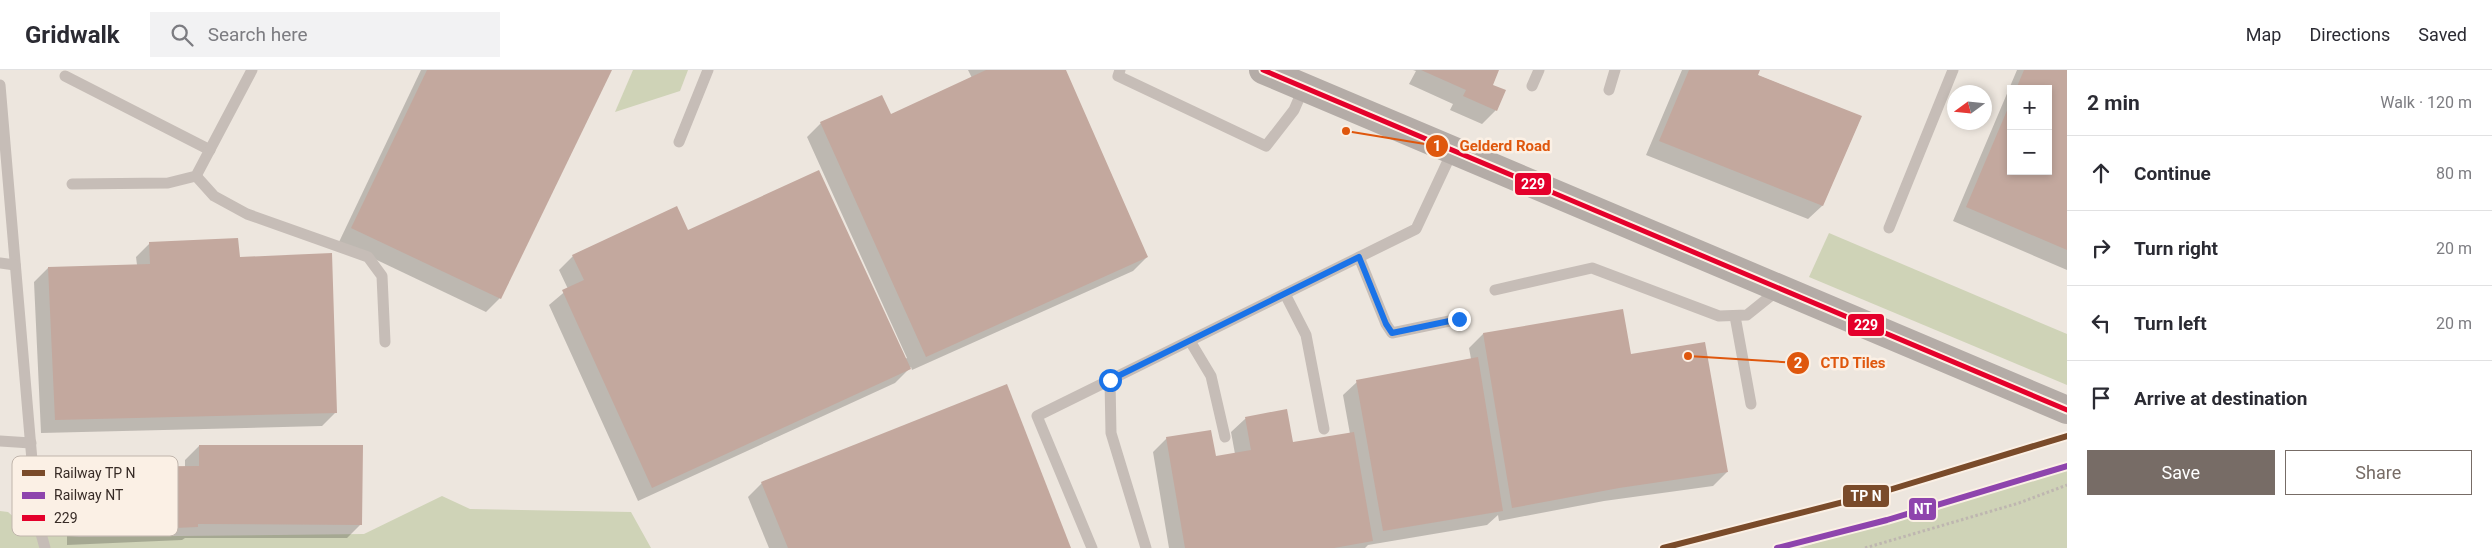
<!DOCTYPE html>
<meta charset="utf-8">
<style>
:root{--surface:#fff;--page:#f2f2f3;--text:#2b2b33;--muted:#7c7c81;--line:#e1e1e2;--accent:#776c66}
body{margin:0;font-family:Roboto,sans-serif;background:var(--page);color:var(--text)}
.controls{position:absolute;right:15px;top:15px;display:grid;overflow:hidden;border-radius:0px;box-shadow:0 2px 8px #0003}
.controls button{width:45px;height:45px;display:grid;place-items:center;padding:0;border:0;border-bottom:1px solid var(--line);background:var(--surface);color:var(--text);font:25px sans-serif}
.compass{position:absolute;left:1947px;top:15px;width:45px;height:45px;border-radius:50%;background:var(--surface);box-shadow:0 2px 8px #0003;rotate:255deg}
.stop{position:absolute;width:15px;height:15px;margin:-11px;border:4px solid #1a73e8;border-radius:50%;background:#fff}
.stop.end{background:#1a73e8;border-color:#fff;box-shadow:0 1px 5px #0008}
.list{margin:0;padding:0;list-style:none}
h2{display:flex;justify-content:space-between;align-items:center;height:65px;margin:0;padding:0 20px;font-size:21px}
h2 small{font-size:16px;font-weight:400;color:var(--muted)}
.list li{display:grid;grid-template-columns:32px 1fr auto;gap:15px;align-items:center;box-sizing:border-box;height:75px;padding:0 20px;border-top:1px solid var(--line)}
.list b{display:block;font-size:19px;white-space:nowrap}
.list em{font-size:16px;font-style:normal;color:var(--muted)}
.actions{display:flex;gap:10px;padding:15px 20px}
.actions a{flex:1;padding:11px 0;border:1px solid var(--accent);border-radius:0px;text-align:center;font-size:18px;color:var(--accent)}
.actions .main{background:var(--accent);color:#fff}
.icon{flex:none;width:28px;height:28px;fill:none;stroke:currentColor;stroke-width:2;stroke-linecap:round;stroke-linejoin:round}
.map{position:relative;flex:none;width:2067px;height:478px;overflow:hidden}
header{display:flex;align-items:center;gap:30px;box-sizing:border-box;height:70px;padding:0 25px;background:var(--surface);border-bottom:1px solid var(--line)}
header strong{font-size:24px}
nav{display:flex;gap:28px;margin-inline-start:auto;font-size:18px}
.search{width:350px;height:45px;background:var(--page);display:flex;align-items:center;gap:12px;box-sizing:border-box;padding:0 18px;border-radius:0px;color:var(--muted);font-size:19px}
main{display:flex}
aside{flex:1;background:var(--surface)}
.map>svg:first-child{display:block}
.green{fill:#cfd3b7}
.shadow{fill:#0003;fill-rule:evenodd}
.building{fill:#c3a89e}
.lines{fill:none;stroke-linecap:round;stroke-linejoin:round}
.path{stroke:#beb6b0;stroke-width:3;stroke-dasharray:2.5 2.5;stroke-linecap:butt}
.service{stroke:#c6bdb7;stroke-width:11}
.primary{stroke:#b4aca7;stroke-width:28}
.bus-1-casing{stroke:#fbf0e5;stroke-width:9}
.bus-1{stroke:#e4002b;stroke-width:5}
.rail-1-casing{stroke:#fbf0e5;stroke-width:10}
.rail-2-casing{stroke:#fbf0e5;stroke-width:10}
.rail-1{stroke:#7a4b2a;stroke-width:6}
.rail-2{stroke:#8e44ad;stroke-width:6}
.route{stroke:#1a73e8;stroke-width:6}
.key{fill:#fbf0e5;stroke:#c0b5ac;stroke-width:1}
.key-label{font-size:14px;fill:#372b26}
.leader{fill:none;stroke:#df570d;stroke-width:2}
.callout-dot{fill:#df570d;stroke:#fbf0e5;stroke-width:2}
.mark-label{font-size:15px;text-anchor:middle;font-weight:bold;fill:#fff}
.callout-label{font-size:15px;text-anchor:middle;font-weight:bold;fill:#df570d;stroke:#fbf0e5;stroke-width:5;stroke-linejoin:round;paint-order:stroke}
.line-badge{stroke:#fbf0e5;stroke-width:2}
.badge-label{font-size:14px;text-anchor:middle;font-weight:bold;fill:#fff}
</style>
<header>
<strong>Gridwalk</strong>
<div class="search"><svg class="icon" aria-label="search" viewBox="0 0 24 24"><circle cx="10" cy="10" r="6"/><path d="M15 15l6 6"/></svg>Search here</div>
<nav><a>Map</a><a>Directions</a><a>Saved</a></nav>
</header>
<main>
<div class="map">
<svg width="2067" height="478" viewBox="0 0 2067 478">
<rect width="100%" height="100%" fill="#ede6de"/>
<g class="green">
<polygon points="633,0 688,0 680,21 615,42"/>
<polygon points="1829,163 2067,264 2067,315 1809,207"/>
<polygon points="2067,397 2067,478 1799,478"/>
<polygon points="442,426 470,439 631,442 651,478 0,478 0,441 8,442 31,462 79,467 364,464"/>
</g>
<g class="shadow">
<polygon points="421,0 610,0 500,228 486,242 339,172"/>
<polygon points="968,0 1065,0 1147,187 1133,201 912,300 911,297 895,313 638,431 549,235 568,219 559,200 573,186 687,162 905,289 907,288 807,67 821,53 890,46 972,8"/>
<polygon points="1413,0 1497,0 1491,16 1496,40 1482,54 1450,40 1453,34 1409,14 1416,1"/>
<polygon points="1682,0 1759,0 1757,5 1861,47 1822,136 1808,149 1646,85"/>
<path d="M2017,0H2067V200L1953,151ZM2011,19H2048V101H2011Z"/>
<polygon points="150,173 239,188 335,343 322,356 41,363 34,212 48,198 137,195 136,187"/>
<polygon points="1622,240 1629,286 1727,402 1713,416 1604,431 1499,451 1498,445 1487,455 1368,475 1365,478 1169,478 1153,382 1167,368 1215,387 1235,384 1231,362 1245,349 1286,340 1292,373 1350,364 1343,325 1357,312 1471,289 1469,278 1483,264"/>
<polygon points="199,376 361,454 347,468 185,468 182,470 67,475 67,412 81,398 185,397 185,390"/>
<polygon points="762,413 1070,478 769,478 748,427"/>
</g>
<g class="building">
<polygon points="427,0 612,0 501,229 351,158"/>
<polygon points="986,0 1066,0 1148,187 926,287 820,52 882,25 891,44"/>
<polygon points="1421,0 1499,0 1493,15 1506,20 1497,41 1463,26 1466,20"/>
<polygon points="1689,0 1760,0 1758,5 1862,46 1823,136 1659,71"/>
<polygon points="2024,0 2067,0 2067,180 1966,137 2011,31 2011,101 2048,101 2048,19 2016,19"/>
<polygon points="819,100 911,299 652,418 562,220 584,210 572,185 677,136 688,160"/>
<polygon points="238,168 240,187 332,183 337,343 55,350 48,197 150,194 149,172"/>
<polygon points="1623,239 1631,284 1705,272 1728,402 1619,418 1512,438 1483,263"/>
<polygon points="1478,287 1503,441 1383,461 1356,310"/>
<polygon points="1007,314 1071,478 788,478 761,412"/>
<polygon points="1287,339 1293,372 1354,362 1373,471 1334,478 1185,478 1166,367 1211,360 1216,386 1251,380 1245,347"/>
<polygon points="199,375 363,375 362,455 198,454 198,457 81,462 80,397 199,396"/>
</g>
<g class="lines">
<polyline class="path" points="1865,478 2019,433 2067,415"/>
<g class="service">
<polyline points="1120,0 1118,6 1266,76 1294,40 1304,17"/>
<polyline points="65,6 210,80"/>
<polyline points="0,15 37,449 45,478"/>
<polyline points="1532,16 1539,0"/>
<polyline points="1609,20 1615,0"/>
<polyline points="679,72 708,0"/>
<polyline points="196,106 214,126 247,144 368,187 382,206 385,272"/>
<polyline points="72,114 168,113 196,106 252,0"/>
<polyline points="1889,158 1953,0"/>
<polyline points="1359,187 1386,254 1392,263 1459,249"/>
<polyline points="0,193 15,195"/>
<polyline points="1495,220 1592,198 1719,246 1747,245 1778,220"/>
<polyline points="1285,224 1306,265 1324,359"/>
<polyline points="1735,246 1751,334"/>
<polyline points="1190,271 1211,306 1225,367"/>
<polyline points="1110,310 1111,363 1146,478"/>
<polyline points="0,371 31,373"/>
<polyline points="1092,478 1037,346 1416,159 1453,80"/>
</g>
<polyline class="primary" points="1263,0 2067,340"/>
<defs>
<polyline id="bus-1" points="1263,0 2067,340"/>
</defs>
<use href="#bus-1" class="bus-1-casing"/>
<use href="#bus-1" class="bus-1"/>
<defs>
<polyline id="rail-1" points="1663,478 1879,423 2067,366"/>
<polyline id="rail-2" points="1777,478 1887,450 2067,396"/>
</defs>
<use href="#rail-1" class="rail-1-casing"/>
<use href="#rail-2" class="rail-2-casing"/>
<use href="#rail-1" class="rail-1"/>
<use href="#rail-2" class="rail-2"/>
</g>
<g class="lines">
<polyline class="route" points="1110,310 1359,187 1386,254 1392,263 1459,249"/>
</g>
<rect x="12" y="386" width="166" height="80" rx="8" class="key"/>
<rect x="22" y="400" width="23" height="6" fill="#7a4b2a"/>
<rect x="22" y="422" width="23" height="7" fill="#8e44ad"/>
<rect x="22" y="445" width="23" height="6" fill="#e4002b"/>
<g class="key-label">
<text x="54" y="408">Railway TP N</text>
<text x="54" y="430">Railway NT</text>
<text x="54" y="453">229</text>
</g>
<path class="leader" d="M1346 61L1437 76M1688 286L1798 293"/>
<g class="callout-dot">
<circle cx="1346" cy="61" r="5"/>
<circle cx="1688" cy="286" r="5"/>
<circle cx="1437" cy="76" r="12"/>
<circle cx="1798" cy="293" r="12"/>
</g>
<g class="mark-label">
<text x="1437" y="81">1</text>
<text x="1798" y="298">2</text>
</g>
<g class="callout-label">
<text x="1505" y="81">Gelderd Road</text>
<text x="1853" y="298">CTD Tiles</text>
</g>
<g class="line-badge">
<rect x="1514" y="102" width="38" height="24" rx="5" fill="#e4002b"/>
<rect x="1847" y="243" width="38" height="24" rx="5" fill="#e4002b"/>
<rect x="1842" y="414" width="48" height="24" rx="5" fill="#7a4b2a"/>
<rect x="1908" y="427" width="29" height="24" rx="5" fill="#8e44ad"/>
</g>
<g class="badge-label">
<text x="1533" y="119">229</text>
<text x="1866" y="260">229</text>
<text x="1866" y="431">TP N</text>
<text x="1923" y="444">NT</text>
</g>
</svg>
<div class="controls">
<button>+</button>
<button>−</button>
</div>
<svg class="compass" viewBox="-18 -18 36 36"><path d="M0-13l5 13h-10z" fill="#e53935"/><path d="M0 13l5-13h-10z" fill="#7c7c81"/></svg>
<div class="stop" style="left:1110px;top:310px"></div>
<div class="stop end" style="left:1459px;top:249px"></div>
</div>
<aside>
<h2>2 min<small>Walk · 120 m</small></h2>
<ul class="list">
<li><svg class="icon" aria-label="ahead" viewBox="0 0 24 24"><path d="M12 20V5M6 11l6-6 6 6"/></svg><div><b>Continue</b></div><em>80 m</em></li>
<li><svg class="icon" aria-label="right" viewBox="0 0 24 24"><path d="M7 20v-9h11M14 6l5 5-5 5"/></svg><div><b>Turn right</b></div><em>20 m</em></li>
<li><svg class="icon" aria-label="left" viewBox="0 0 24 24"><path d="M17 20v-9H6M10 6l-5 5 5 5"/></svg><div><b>Turn left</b></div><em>20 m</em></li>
<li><svg class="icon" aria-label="arrive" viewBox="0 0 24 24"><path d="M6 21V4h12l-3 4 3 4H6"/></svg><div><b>Arrive at destination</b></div></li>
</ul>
<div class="actions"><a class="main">Save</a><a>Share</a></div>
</aside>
</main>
